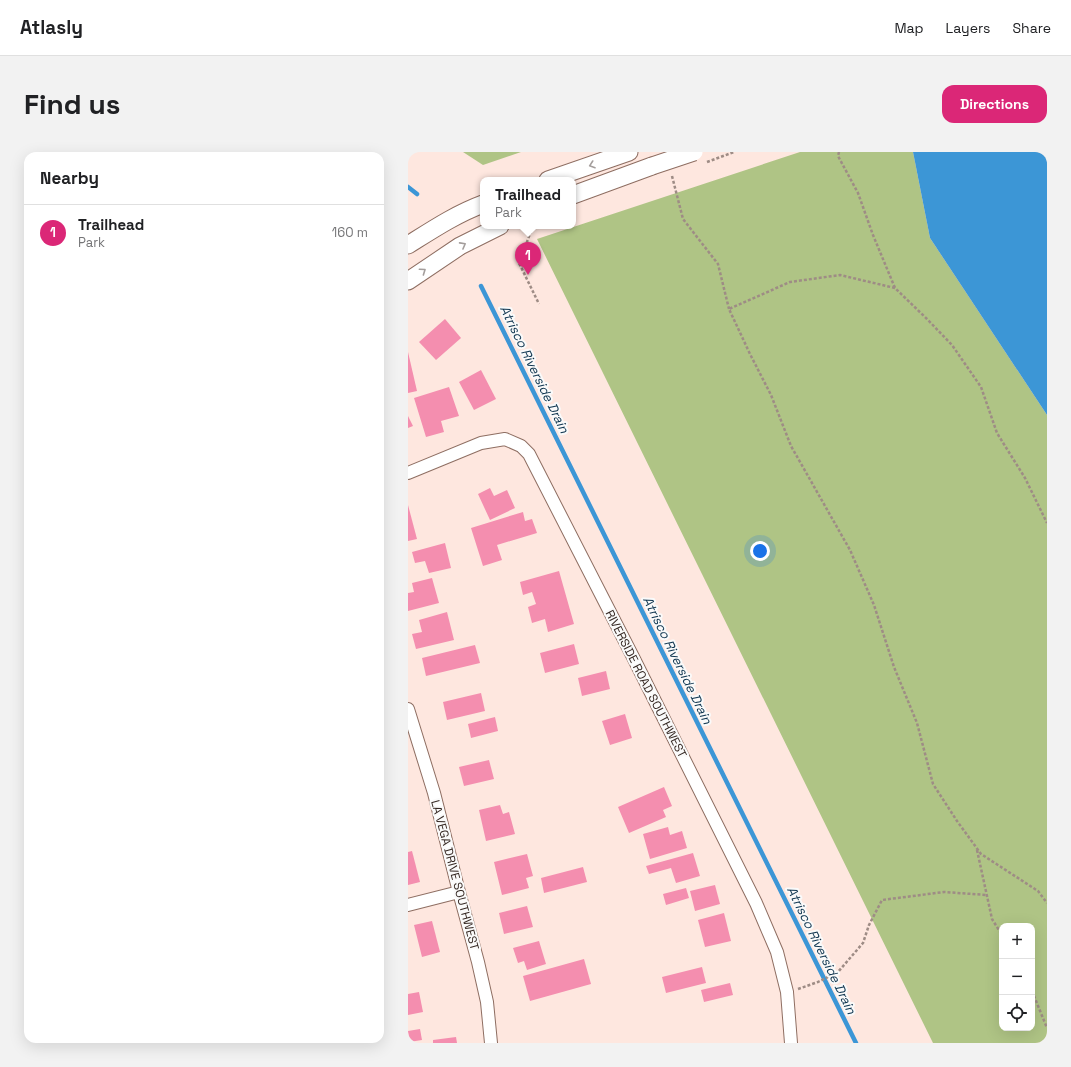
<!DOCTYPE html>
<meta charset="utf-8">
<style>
:root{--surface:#fff;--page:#f2f2f2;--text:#202124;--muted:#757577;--line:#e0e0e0;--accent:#db2777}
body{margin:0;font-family:"Space Grotesk",sans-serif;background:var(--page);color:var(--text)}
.controls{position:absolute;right:12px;bottom:12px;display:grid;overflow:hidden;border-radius:8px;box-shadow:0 4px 16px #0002}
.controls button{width:36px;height:36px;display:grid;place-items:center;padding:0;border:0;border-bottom:1px solid var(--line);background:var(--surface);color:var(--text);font:20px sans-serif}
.you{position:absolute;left:352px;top:399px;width:14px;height:14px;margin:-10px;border:3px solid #fff;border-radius:50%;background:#1a73e8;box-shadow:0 0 0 6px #1a73e833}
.badge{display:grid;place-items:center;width:26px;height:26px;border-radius:50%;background:var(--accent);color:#fff;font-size:13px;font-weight:700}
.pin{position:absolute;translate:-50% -33px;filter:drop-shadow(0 1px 2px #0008)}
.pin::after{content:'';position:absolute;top:21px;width:14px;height:12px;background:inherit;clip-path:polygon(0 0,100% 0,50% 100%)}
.popup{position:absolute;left:72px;top:25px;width:96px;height:52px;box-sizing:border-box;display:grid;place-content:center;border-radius:8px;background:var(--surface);filter:drop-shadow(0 1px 3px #0005);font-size:13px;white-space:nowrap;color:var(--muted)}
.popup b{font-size:15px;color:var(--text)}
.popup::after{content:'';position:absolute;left:50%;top:100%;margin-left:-8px;border:8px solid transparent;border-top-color:var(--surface)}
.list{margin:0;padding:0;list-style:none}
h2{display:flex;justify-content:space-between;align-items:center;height:52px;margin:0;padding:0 16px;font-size:17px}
h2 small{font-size:13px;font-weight:400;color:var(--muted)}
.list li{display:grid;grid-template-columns:26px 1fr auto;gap:12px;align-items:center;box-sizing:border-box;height:56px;padding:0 16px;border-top:1px solid var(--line)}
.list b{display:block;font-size:15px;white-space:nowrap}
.list p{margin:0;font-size:13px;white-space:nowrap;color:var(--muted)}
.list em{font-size:13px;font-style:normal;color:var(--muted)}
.icon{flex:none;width:22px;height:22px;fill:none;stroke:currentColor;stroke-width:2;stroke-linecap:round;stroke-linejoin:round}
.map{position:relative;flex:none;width:639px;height:891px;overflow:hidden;border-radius:12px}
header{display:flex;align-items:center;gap:24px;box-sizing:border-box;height:56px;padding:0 20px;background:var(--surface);border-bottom:1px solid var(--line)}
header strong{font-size:19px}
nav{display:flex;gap:22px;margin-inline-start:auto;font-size:14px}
.intro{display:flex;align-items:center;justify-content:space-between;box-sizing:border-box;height:96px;padding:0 24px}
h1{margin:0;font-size:28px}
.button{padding:10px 18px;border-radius:12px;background:var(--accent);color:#fff;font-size:14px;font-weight:700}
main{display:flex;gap:24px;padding:0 24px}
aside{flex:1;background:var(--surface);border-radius:12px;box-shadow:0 4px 16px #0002}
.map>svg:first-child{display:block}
.green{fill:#afc485;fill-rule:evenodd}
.water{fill:#3c96d6}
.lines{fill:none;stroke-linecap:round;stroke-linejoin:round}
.stream{stroke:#3c96d6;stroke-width:4.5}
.building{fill:#f48eaf}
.street-casing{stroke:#8e6e62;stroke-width:14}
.secondary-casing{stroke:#8e6e62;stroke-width:19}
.path{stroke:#9e8c85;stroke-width:2.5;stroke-dasharray:3 2;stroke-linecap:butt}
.street{stroke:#fff;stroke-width:12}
.secondary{stroke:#fff;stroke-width:17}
.secondary-bridge-casing{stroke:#8e6e62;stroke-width:19;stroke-linecap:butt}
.path-bridge{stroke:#9e8c85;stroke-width:2.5;stroke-dasharray:3 2;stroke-linecap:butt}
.secondary-bridge{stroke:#fff;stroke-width:17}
.oneway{stroke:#a49e9c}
.labels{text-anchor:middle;stroke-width:4;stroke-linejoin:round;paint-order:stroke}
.street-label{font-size:12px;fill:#352823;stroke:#fafafa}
.water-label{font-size:13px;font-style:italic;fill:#0f354f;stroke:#fafafa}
</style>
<header>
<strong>Atlasly</strong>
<nav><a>Map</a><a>Layers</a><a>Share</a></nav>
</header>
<div class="intro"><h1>Find us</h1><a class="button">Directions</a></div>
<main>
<aside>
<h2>Nearby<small></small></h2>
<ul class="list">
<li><span class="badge">1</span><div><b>Trailhead</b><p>Park</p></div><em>160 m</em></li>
</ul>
</aside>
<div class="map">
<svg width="639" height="891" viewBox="0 0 639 891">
<rect width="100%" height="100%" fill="#fee7df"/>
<g class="green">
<polygon points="55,0 113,0 75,13"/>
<path d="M392,0H505L522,86L639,263V891H525L129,87ZM594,774H624V876H594Z"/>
</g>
<polygon class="water" points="505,0 639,0 639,263 522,86"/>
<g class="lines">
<g class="stream">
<polyline points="0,35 9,42"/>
<polyline points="73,134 448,891"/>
</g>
</g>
<g class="building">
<polygon points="37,167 53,186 28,208 11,190"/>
<polygon points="0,200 9,239 0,241"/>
<polygon points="73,218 88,247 66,258 51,230"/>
<polygon points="41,235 51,264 33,269 36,280 18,285 6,246"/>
<polygon points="0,264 5,274 0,276"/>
<polygon points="82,336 86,344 99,338 107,356 82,368 70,342"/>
<polygon points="0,353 9,387 0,389"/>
<polygon points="115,360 117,369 124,367 129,381 89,393 94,408 75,414 63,376"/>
<polygon points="37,391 43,416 21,421 17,409 7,411 4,400"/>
<polygon points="151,419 166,472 140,480 137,467 124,471 120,455 128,452 124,440 115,443 112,430"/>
<polygon points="24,426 31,451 0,459 0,441 6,440 4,431"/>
<polygon points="39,460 46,488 8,497 4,482 14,480 11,468"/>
<polygon points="166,492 171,512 137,521 132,501"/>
<polygon points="67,493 72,511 18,524 14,506"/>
<polygon points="198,519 202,537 174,544 170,526"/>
<polygon points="73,541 77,559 39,568 35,550"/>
<polygon points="217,562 224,586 202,593 194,569"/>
<polygon points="87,565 90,579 63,586 60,572"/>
<polygon points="81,608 86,627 56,634 51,615"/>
<polygon points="256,635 264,654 255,658 258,665 221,681 210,655"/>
<polygon points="92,653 95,662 101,660 107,682 78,689 71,658"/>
<polygon points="260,675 262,683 274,679 279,696 242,707 235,682"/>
<polygon points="4,699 12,730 0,733 0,700"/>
<polygon points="285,701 292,724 268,731 263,716 241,722 238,714"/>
<polygon points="119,702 125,724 118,726 121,736 94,743 86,710"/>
<polygon points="175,715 179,730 136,741 133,726"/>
<polygon points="307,733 312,752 287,759 282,739"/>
<polygon points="278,736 281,746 258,753 255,742"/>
<polygon points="119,754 125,775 96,782 91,761"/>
<polygon points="316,761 323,789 297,795 290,768"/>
<polygon points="24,769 32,800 14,805 6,773"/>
<polygon points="131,789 138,812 119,818 116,809 110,811 105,796"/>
<polygon points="176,807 183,832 122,849 115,824"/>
<polygon points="294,815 298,831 258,841 254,825"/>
<polygon points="322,831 325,843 296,850 293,838"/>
<polygon points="11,840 15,860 0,863 0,842"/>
<polygon points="12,877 14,888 1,890 0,879"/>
<polygon points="48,885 49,891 25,891 25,888"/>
</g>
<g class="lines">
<defs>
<g id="street">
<polyline points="0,321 73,291 97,287 113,294 121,302 225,505 348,751 369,800 379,840 383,891"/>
<polyline points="0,557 26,641 51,740 70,810 79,850 83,891"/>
<polyline points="0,753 51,740"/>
</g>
<g id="secondary">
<polyline points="140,28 221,0"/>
<polyline points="165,43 244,14"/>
<path d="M0,93C24,78 48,62 75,52"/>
<polyline points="0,129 52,94 92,74"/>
</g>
</defs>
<use href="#street" class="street-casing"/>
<use href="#secondary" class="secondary-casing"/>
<g class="path">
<polyline points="431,0 430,4 450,41 465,83 487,136 519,167 544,193 573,235 589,281 617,326 639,371"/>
<polyline points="264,24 275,67 310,112 321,157"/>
<polyline points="125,74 111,111 131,152"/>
<polyline points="487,136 432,123 382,130 321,157 342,202 363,243 383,294 442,398 466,453 486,515 509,571 525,632 549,669 573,702 630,739 639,751"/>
<polyline points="569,698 584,767 594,783"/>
<polyline points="390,837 410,830 430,820 455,791 461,773 474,748 536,740 579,743"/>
<polyline points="624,839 639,876"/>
</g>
<use href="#street" class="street"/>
<use href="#secondary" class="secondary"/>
<defs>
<polyline id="secondary-bridge" points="244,14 286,0"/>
</defs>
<use href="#secondary-bridge" class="secondary-bridge-casing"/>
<polyline class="path-bridge" points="299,10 326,0"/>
<use href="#secondary-bridge" class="secondary-bridge"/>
</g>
<defs><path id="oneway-chevron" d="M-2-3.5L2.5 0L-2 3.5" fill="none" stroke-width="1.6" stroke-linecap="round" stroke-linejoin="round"/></defs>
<g class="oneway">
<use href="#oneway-chevron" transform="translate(184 13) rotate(161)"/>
<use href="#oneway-chevron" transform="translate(55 93) rotate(-29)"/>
<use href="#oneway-chevron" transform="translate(15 119) rotate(-35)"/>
</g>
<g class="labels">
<g class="street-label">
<text transform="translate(238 532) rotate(63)" y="4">RIVERSIDE ROAD SOUTHWEST</text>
<text transform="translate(47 723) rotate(75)" y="4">LA VEGA DRIVE SOUTHWEST</text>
</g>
<g class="water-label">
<text transform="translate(127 217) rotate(64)" y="5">Atrisco Riverside Drain</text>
<text transform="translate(270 508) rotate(64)" y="5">Atrisco Riverside Drain</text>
<text transform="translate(414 798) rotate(64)" y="5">Atrisco Riverside Drain</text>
</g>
</g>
</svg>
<div class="controls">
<button>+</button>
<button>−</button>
<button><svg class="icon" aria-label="locate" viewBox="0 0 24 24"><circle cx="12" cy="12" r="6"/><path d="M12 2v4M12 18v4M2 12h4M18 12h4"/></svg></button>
</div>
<div class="you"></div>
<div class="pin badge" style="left:120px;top:123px">1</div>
<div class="popup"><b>Trailhead</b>Park</div>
</div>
</main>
